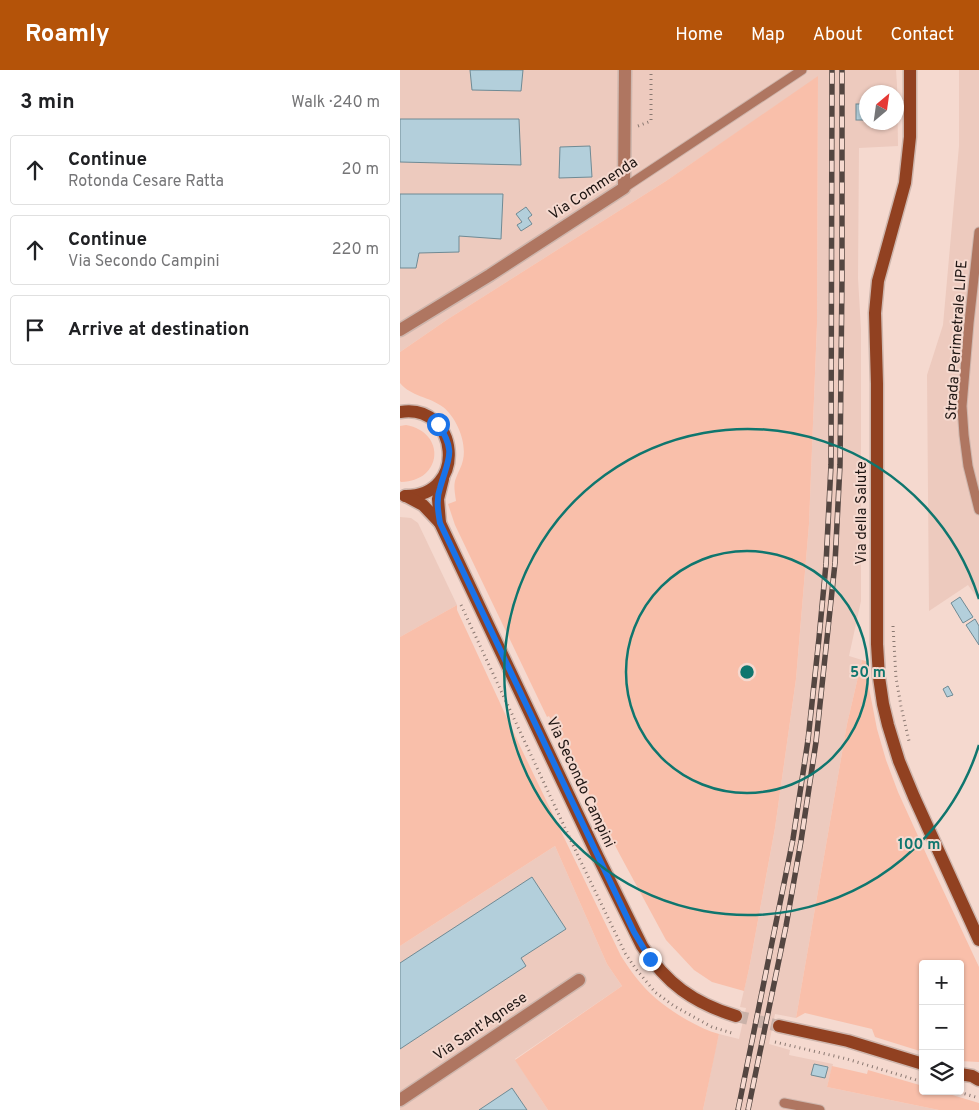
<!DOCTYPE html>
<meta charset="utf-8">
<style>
:root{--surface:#fff;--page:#f2f2f2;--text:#202124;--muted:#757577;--line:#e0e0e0;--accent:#b45309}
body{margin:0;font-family:Overpass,sans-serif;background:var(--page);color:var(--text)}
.controls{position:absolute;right:15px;bottom:15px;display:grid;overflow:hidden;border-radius:5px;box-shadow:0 1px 4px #0004}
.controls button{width:45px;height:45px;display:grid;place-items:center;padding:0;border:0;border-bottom:1px solid var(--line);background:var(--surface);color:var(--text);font:25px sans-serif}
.compass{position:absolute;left:459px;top:15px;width:45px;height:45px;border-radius:50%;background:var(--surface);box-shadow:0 1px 4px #0004;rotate:29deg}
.stop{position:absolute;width:15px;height:15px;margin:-11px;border:4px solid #1a73e8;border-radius:50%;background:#fff}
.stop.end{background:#1a73e8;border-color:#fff;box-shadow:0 1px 5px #0008}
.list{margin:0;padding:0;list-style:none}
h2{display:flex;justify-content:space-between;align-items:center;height:65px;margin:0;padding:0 20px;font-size:21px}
h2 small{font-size:16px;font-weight:400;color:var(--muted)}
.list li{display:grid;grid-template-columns:32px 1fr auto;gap:15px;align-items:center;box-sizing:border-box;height:70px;margin:0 10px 10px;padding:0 10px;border:1px solid var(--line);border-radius:5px}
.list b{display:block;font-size:19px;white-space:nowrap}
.list p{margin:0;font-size:16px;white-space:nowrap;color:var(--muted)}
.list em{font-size:16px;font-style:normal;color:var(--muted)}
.icon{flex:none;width:28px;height:28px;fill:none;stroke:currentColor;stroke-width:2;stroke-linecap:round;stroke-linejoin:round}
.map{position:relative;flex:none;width:579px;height:1040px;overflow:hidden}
header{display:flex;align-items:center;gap:30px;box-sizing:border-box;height:70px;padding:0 25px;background:var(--accent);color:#fff}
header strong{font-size:24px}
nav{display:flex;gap:28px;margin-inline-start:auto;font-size:18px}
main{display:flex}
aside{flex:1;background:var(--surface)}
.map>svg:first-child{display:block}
.built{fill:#edcabe;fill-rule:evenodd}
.green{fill:#f9bfaa}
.building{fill:#b3cfdb;stroke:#6f8a94}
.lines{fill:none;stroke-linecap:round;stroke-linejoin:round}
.secondary-tunnel{stroke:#cab2a9;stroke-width:12;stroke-dasharray:12 6;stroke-linecap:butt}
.lane-casing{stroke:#ceb6ad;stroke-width:11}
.street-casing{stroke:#ceb6ad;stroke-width:15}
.secondary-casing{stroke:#ceb6ad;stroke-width:15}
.path{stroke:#8a7871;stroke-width:3;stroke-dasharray:1 4;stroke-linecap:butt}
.lane{stroke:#af7661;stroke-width:9}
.street{stroke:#af7661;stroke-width:12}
.secondary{stroke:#914121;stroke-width:12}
.rail-casing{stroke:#544641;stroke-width:5.5}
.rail{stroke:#f5d9cf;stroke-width:4;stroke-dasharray:11;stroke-linecap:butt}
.route{stroke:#1a73e8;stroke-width:6}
.ring{fill:none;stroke:#0f766e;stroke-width:2.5}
.labels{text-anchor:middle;stroke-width:4;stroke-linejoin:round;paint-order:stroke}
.street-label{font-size:15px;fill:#1e1512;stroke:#f5d9cf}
.centre{fill:#0f766e;stroke:#f5d9cf;stroke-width:2.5}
.ring-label{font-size:15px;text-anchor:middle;font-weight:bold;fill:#0f766e;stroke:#f5d9cf;stroke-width:4;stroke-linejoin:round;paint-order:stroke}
</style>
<header>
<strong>Roamly</strong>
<nav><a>Home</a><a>Map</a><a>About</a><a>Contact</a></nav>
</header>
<main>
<aside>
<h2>3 min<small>Walk · 240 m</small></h2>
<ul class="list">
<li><svg class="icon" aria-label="ahead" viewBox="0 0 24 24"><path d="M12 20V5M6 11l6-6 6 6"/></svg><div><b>Continue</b><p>Rotonda Cesare Ratta</p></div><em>20 m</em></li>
<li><svg class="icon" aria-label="ahead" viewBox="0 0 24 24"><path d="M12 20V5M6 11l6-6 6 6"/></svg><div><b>Continue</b><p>Via Secondo Campini</p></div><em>220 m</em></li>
<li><svg class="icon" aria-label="arrive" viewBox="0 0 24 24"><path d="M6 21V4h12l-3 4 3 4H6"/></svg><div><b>Arrive at destination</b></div></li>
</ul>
</aside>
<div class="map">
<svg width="579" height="1040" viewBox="0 0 579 1040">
<rect width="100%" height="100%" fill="#f5d9cf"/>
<g class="built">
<path d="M0,0H496L497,15L498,76L459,78L458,208L461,260V531L449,586L462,590L447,654L396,948L375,944L369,974L390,980L389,985L433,994L427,1017L539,1040H303L315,981L319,964L339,969L346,938L340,937L349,899L375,758L396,609L409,454L417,254L418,7L266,111L48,249L0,282ZM467,22H497V52H467Z"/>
<polygon points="559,0 579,0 579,530 568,515 529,541 527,305 543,255 559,76"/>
<polygon points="0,447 11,448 18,453 57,535 0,567"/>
<polygon points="155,776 207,894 222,916 115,989 148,1040 0,1040 0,876"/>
</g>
<g class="green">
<path d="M418,6L417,254L409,454L396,609L375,758L349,899L344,921L312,912L294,900L266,870L220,785L149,646L147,647L55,455L48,434L56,431C55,423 53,415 56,408C58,402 62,396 63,390C67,373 57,348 43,337C30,327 10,326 0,313V282L48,249L266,111Z"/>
<path d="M6,355C46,362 43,411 1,412L0,411V356Z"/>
<path d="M57,535V540L120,676L221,886C240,916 256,932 287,950C298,956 308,961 319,964L303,1040H148L115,990L222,916L207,894L155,776L0,876V567Z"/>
<polygon points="462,590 466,591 468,613 477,659 486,690 498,722 528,788 579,897 579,992 560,991 560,894 523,894 523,982 475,967 472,959 405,943 396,948 447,654"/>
<polygon points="432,996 467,1004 468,1000 523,1016 523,1021 539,1021 579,1033 579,1040 539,1040 427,1017"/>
</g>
<g class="building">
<polygon points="70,0 123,0 121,21 72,20"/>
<rect x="456" y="34" width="11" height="16"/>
<polygon points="0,49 119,49 121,95 0,92"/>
<polygon points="190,76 192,107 159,108 160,77"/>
<polygon points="0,124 103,124 101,169 59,166 59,182 19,183 16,198 0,198"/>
<polygon points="126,137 132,145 128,148 132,154 121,161 117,155 122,152 116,144"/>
<polygon points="560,527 573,547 563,553 551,533"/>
<polygon points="575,549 579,556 579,575 566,555"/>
<polygon points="548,616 553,625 547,627 543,619"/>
<polygon points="132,807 166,859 121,888 126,896 0,979 0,893"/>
<polygon points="414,994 428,997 425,1008 411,1005"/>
<polygon points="112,1018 127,1040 79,1040"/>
</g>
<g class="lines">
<polyline class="secondary-tunnel" points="336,946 379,956"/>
<defs>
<g id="lane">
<polyline points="224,118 402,0"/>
<polyline points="579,162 569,253 562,336 564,365 568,396 579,440"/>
<polyline points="384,1033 420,1040"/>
</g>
<g id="street">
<polyline points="0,260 90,205 224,118 225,0"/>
<polyline points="0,1030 179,910"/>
</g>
<g id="secondary">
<polyline points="510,0 510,67 505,113 483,193 478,211 475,243 477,314 477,574 479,607 483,634 488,655 499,691 514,727 579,870"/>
<path d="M0,342C59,332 69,427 5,426"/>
<path d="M6,426L23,435L40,453L198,787L242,876C266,913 293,933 336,946"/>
<polyline points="40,453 38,429 43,409"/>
<polyline points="379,956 448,971 523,994"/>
<polyline points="560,1004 572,1006 579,1010"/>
</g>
</defs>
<use href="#lane" class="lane-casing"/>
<use href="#street" class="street-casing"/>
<use href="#secondary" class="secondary-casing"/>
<g class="path">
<polyline points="238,56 251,51 251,0"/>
<polyline points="61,535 180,790 225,883 236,899 255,922 274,936 312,957 332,963"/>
<polyline points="493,556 496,608 501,636 509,671"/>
<polyline points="375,972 447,989 523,1012"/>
<polyline points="555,1021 579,1028"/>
</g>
<use href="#lane" class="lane"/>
<use href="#street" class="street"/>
<use href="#secondary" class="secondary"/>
<defs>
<g id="rail">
<polyline points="338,1040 393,769 408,670 419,568 426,494 431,395 432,0"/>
<polyline points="348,1040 386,856 401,771 416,672 435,493 440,395 442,207 442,0"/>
</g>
</defs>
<use href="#rail" class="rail-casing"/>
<use href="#rail" class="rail"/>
</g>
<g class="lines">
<path class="route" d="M38,354C57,382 48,389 40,418C36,429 38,441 40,453L234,862L250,889"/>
</g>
<g class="ring">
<circle cx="347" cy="602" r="121"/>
<path d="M579 675A243 243 0 1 1 579 529"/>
</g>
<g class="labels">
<g class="street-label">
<text transform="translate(193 118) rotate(-33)" y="5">Via Commenda</text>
<text transform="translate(556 270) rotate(-86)" y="5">Strada Perimetrale LIPE</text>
<text transform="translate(461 443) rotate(-90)" y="5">Via della Salute</text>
<text transform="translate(181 712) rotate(65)" y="5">Via Secondo Campini</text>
<text transform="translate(80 956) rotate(-34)" y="5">Via Sant'Agnese</text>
</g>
</g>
<circle cx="347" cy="602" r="8" class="centre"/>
<g class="ring-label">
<text x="468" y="607">50 m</text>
<text x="519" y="779">100 m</text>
</g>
</svg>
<div class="controls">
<button>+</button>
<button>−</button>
<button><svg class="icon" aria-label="layers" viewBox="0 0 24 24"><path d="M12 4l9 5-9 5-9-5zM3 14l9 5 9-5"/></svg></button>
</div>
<svg class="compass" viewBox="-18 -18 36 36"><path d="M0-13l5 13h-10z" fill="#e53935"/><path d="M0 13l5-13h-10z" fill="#757577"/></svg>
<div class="stop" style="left:38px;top:354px"></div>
<div class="stop end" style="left:250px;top:889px"></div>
</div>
</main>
